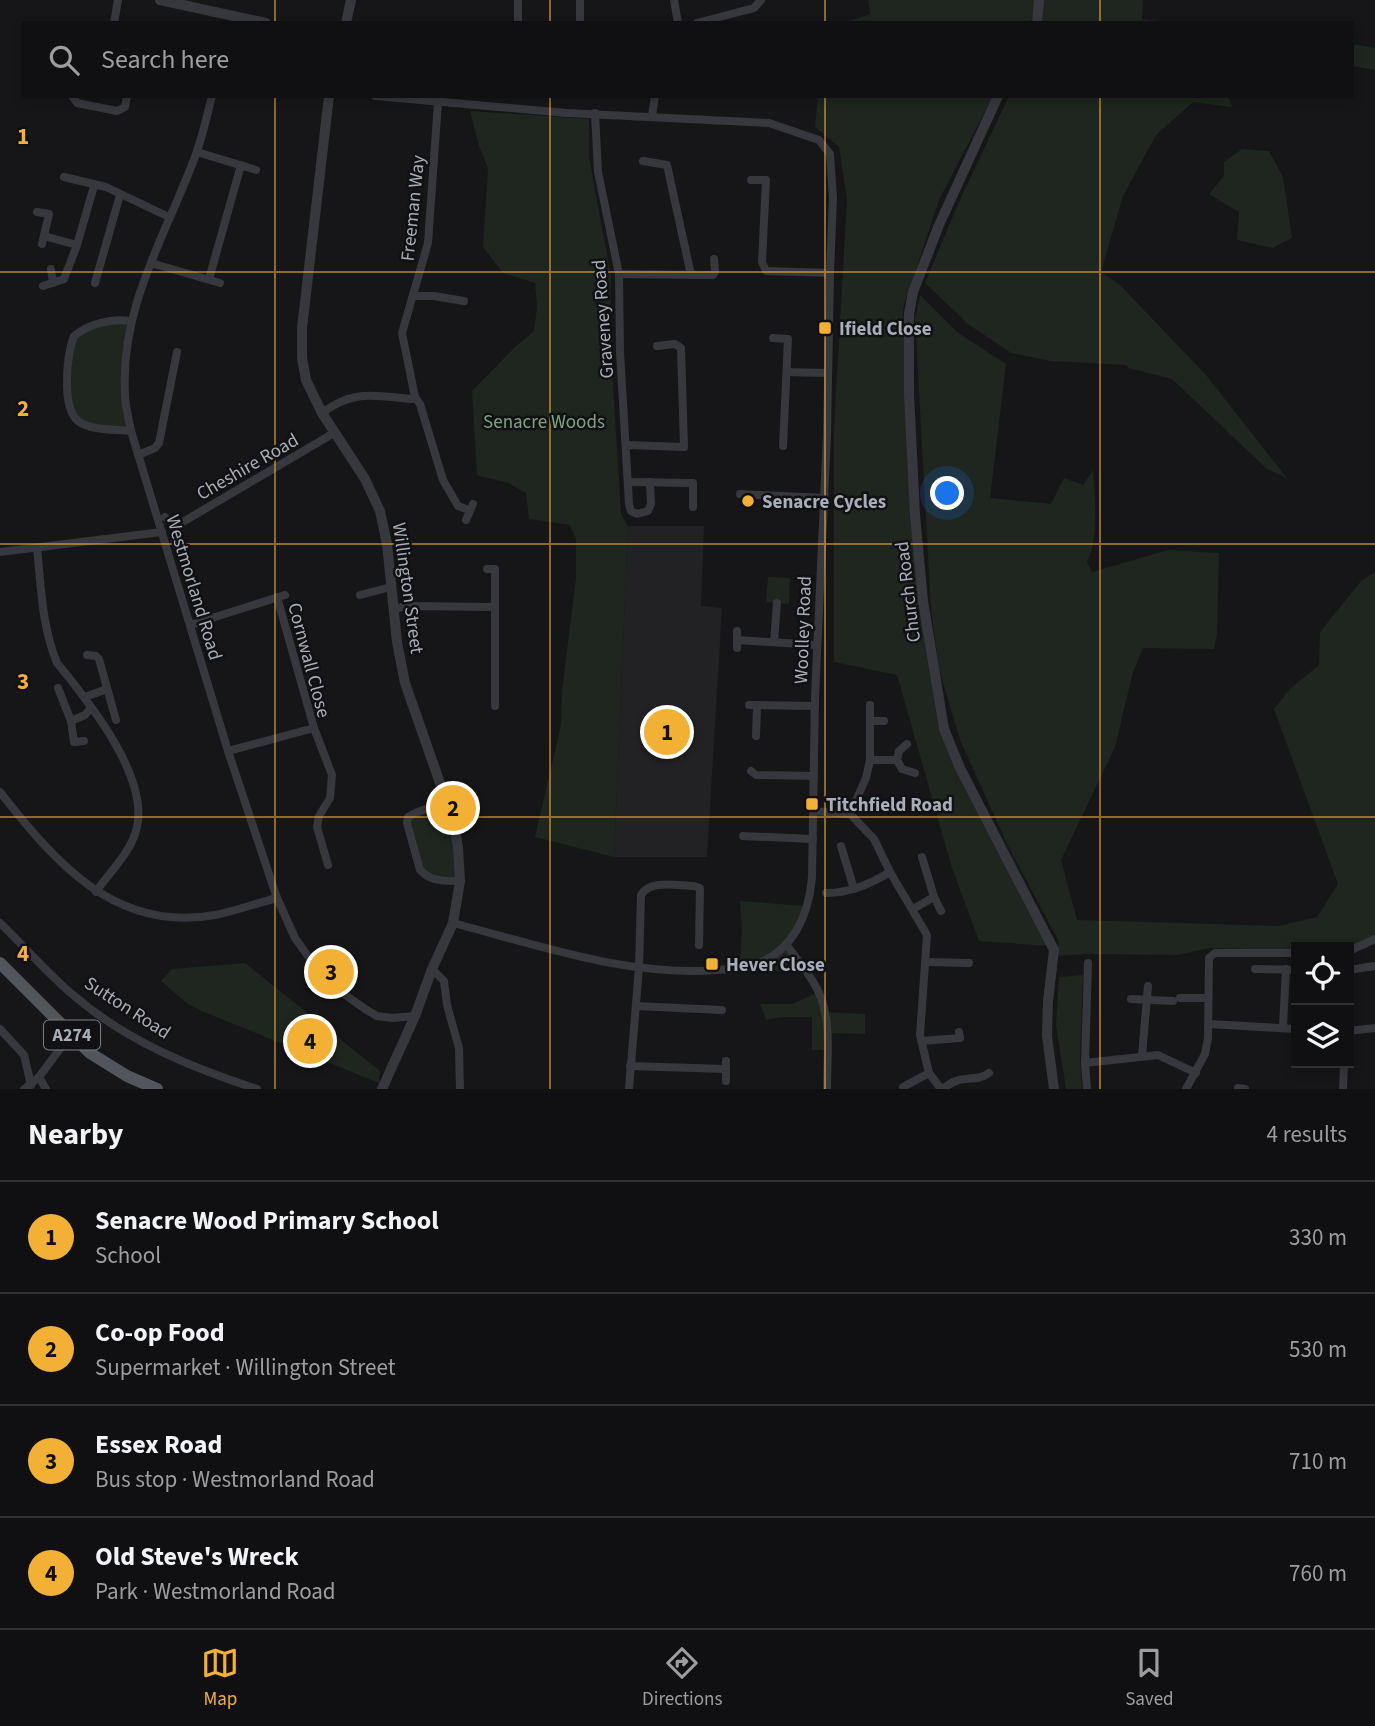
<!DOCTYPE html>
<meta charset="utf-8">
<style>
:root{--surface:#101012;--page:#19191b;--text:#f1f3f6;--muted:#9c9d9f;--line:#303032;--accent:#f2b134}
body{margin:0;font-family:"Source Sans 3",sans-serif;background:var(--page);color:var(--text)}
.controls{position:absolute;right:21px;bottom:21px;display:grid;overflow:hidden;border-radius:0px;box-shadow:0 4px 10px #0003}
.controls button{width:63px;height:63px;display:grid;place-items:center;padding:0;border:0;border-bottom:2px solid var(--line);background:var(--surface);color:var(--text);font:35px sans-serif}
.you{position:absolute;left:948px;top:494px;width:24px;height:24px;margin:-18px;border:5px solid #fff;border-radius:50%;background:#1a73e8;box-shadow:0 0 0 10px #1a73e833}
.badge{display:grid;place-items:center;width:46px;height:46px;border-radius:50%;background:var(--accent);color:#111;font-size:23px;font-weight:700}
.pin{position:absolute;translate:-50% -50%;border:4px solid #fff;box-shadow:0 2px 7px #0006}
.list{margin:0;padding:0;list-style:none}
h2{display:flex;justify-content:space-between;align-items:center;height:91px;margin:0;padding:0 28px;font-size:30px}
h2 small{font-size:23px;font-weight:400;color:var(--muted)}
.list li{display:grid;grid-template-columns:46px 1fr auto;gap:21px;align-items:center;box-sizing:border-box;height:112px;padding:0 28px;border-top:2px solid var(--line)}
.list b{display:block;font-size:26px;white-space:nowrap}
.list p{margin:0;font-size:23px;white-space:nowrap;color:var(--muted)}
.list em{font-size:23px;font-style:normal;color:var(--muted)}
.icon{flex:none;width:38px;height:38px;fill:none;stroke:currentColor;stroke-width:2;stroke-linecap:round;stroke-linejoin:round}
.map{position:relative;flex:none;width:1375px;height:1089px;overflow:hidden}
.search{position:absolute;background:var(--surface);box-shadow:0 4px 10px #0003;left:21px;right:21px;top:21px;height:77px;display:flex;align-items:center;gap:18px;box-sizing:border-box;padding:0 24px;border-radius:0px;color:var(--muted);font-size:26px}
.sheet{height:539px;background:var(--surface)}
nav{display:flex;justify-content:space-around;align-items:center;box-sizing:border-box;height:98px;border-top:2px solid var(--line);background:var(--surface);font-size:19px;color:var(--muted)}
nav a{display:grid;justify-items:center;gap:4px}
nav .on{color:var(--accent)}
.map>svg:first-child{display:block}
.built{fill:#222225}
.green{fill:#1e261f}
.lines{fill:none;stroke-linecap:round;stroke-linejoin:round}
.minor{stroke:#37383d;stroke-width:8}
.tertiary{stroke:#37383d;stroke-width:10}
.primary{stroke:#53555c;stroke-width:12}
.grid{fill:none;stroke:#f2b134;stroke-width:2;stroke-opacity:0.55}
.poi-dot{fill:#f2b134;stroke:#111113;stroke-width:2.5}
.labels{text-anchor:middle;stroke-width:5;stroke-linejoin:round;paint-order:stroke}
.shield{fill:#111113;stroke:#7b7e86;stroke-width:2}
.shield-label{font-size:18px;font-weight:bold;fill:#a8adb8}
.street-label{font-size:19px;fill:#a8adb8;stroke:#111113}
.poi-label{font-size:19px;font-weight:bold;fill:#a8adb8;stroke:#111113;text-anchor:start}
.park-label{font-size:19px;fill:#7fa381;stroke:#111113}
.grid-label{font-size:23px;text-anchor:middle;font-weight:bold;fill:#f2b134;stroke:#111113;stroke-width:5;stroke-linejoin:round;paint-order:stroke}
</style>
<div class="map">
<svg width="1375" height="1089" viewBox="0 0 1375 1089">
<rect width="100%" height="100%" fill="#161618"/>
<polygon class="built" points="628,526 704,526 701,606 722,608 707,857 614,857"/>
<g class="green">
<polygon points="868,0 1035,0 1035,13 1030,23 845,23 870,14"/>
<polygon points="1042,0 1143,0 1142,19 1175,23 1041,23"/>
<polygon points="1352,44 1375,48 1375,70 1352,66"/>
<polygon points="818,96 993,96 939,200 903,308 915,562 938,725 1049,946 979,941 952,868 897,675 834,662 834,427 847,200 839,147 815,127"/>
<polygon points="1009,96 1228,96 1232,107 1193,102 1156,135 1123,196 1101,272 1120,285 1206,375 1287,478 1267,469 1172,379 1129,368 1126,365 1051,361 1011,353 968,324 925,283 958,204"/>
<polygon points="470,111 589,119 589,157 611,276 610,337 621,514 628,526 614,857 535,837 561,725 562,691 576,578 576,539 570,525 529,519 526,493 508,483 477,475 472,391 516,346 534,331 537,308 535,283 503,273 483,247 488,168 479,146"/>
<polygon points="1242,149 1269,151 1283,177 1292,238 1272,248 1237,240 1239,212 1209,194 1224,176 1224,162"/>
<path d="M920,295L957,332L1006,364L990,498L1051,504L1064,478L1083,485L1093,470C1095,496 1099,539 1087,562L1092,572L1168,550L1219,553L1217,635L1214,649L1143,648L1133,672L1115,747L1061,860L1077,920L1278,926L1317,917L1338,884L1274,709L1291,688L1319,665L1320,632L1361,581L1375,572V936L1347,947H1296V950L1209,948L1178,955L1087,954L1056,956L1059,942L1008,846L960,740L939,669L931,609L915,319Z"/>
<polygon points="130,321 124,375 131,431 94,427 71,412 71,345 82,329"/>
<polygon points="768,577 790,578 789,604 766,602"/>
<polygon points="447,804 460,881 425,876 408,817"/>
<path d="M740,901L807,906L786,944L802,966C788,976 773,975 766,959L740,968L742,930Z"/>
<polygon points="245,963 380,1071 379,1083 204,1012 188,1004 161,981 172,969"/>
<polygon points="1083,975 1080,1059 1082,1089 1066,1089 1056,1025 1059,977"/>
<polygon points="819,992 825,1012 865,1014 865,1034 827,1033 828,1050 812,1050 812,1017 781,1017 766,1020 760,1004 792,1004"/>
</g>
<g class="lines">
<g class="minor">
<polyline points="674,0 678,23"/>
<polyline points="114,23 118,0"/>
<polyline points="518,23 518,0"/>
<polyline points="580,23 580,0"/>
<polyline points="697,23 754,8 761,0"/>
<polyline points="72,96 77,103 117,111 125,107 127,96"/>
<path d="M212,96C207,115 203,135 196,154C167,234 120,305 125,394C125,407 129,419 131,431L228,751L277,898L295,938L315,966L337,989L365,1009L377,1016L392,1018L415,1016"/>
<path d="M375,96L567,113L769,123L819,140L830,154L833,198L830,273L827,435L815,697L812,877C809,915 793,952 754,965C742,969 729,969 716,970C628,977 538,945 453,923"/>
<polyline points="595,113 598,172 619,274 620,352 629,504 631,511 637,514 648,511 651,504 650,482"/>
<polyline points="652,116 655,96"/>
<polyline points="197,152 256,170"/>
<polyline points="643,161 667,165 691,275"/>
<polyline points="64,177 106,187 169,217"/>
<polyline points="751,180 766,180 762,262 766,271 830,273"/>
<polyline points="37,212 49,214 42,244"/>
<polyline points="44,236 77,245"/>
<polyline points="151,263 220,283"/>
<polyline points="51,269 53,283"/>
<polyline points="619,274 713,275 715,272 714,259"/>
<polyline points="209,279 241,165"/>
<polyline points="95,283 120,195"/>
<polyline points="43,286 64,279 77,245 94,186"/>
<polyline points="413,296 434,296 464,301"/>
<path d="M130,321C111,318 89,324 74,336C67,354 61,407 78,421C91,431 116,429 131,431"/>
<polyline points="773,338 788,339 783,446"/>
<polyline points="787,372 827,373"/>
<polyline points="415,397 402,333 428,243 438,102"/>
<polyline points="415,397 420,404 443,480 458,506 469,510"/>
<path d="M322,413C354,389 375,396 412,399L415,397"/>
<polyline points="626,445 684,447 681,348 675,344 657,346"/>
<polyline points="138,455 155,448 159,443 177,352"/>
<polyline points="628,482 693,483 693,507"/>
<polyline points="740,494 824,498"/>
<polyline points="165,517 176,526 175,541"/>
<polyline points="466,520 473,504"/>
<polyline points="176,526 334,433"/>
<path d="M37,548C41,586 42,627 57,663C88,701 154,781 135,834C128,855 108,874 96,892"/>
<polyline points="0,552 162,532"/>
<polyline points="487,569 495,569 495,706"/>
<polyline points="360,595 391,587"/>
<polyline points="394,609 407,606 495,607"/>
<polyline points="190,625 285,595"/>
<polyline points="737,631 737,648"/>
<polyline points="737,640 817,645"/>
<polyline points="774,642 777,603"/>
<polyline points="87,655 96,656 99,659 116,720"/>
<polyline points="58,688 71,721 74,742 84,741"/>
<polyline points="85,697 107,689"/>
<polyline points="749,705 815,706"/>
<polyline points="71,721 85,715 91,708"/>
<polyline points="870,721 884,721"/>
<polyline points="314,728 332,775 330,798 319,816 317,827 328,865"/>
<polyline points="756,736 757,705"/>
<polyline points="907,744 899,751 897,760 902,769 915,773"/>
<polyline points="228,751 314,728 277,597"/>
<polyline points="870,760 897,760"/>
<polyline points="751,771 756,775 814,776"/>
<path d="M0,792C55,862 115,933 215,915C236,911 257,903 277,898"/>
<path d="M447,804C433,806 420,810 408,817L407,823L420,870C431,882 445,881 460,881"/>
<polyline points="814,811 850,814 874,839 890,872 927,935 920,1035 929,1073 941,1089"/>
<polyline points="850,814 866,778 870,760 870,705"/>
<polyline points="743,836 813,839"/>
<polyline points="841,846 854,889"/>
<polyline points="922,857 934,897 941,911"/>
<path d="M826,893C850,893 870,884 890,872"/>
<polyline points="913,909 934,897"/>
<path d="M0,923C24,946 47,973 72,994C126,1041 190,1067 257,1089"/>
<path d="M786,944C796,958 807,971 815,985C833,1015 827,1056 827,1089"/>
<polyline points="1349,951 1375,939"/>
<polyline points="926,962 969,963"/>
<polyline points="432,969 444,981 447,1005 459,1048 460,1089"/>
<polyline points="1255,969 1296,970"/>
<polyline points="1349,970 1375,966"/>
<polyline points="1180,998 1208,998"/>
<polyline points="1131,999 1173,1001"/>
<polyline points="636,1006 722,1010"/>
<polyline points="1209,1024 1296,1029"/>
<polyline points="1283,1027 1286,969"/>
<polyline points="0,1029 24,1055 31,1085"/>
<polyline points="1349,1031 1375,1028"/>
<polyline points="921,1041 960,1038 959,1032"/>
<polyline points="1142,1055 1148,986"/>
<polyline points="1085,1063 1158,1055 1196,1073"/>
<polyline points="630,1066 726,1069"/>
<polyline points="39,1077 46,1089"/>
<polyline points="726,1081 726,1061"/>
<polyline points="903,1087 929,1073"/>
<polyline points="1238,1088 1245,1089"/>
<polyline points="24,1089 39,1077 71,1034"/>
<path d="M629,1089L639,967L641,895C650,879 678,886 694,886L700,888L699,945"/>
<path d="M943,1089C963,1072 974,1084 989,1073"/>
<polyline points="1087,1089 1085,1063 1088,963"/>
<polyline points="1186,1089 1205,1054 1208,1038 1209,958 1215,953 1296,953"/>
<polyline points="1343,1089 1344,1063"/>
</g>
<g class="tertiary">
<polyline points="160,0 266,23"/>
<polyline points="346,23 351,0"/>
<polyline points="1037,23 1039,0"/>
<polyline points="329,96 302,328 302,358 306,380 322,413 365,479 380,511 387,544 397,642 405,683 454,823 458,848 460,881 453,923 432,969 415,1016 382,1089"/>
<polyline points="998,96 939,225 913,292 909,314 909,394 915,515 923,601 944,729 960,768 1054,950 1048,1001 1047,1036 1054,1089"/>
</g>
<polyline class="primary" points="0,963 90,1053 127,1076 157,1089"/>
</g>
<path class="grid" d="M275,0V23M550,0V23M825,0V23M1100,0V23M275,96V1089M550,96V1089M825,96V1089M1100,96V1089M0,272H1375M0,544H1375M0,817H1375"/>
<g class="poi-dot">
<rect x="818" y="321" width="14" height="14" rx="3.5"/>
<circle cx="748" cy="501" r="7"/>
<rect x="805" y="797" width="14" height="14" rx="3.5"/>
<rect x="705" y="957" width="14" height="14" rx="3.5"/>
</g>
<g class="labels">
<rect class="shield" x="44" y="1020.5" width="56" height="29" rx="5"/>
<g class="shield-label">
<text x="72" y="1041">A274</text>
</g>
<g class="street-label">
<text transform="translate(412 208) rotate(-84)" y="7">Freeman Way</text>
<text transform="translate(602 319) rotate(-94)" y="7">Graveney Road</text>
<text transform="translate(247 466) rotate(-30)" y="7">Cheshire Road</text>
<text transform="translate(195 587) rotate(73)" y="7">Westmorland Road</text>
<text transform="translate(409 588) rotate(82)" y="7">Willington Street</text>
<text transform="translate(907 592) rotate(-97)" y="7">Church Road</text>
<text transform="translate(802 630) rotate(-88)" y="7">Woolley Road</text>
<text transform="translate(310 660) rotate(75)" y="7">Cornwall Close</text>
<text transform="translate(128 1007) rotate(33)" y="7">Sutton Road</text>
</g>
<g class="poi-label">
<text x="839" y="335">Ifield Close</text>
<text x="762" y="508">Senacre Cycles</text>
<text x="826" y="811">Titchfield Road</text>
<text x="726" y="971">Hever Close</text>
</g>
<g class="park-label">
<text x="544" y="428">Senacre Woods</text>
</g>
</g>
<g class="grid-label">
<text x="23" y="144">1</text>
<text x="23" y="416">2</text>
<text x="23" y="689">3</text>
<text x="23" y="961">4</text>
</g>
</svg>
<div class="controls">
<button><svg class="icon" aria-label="locate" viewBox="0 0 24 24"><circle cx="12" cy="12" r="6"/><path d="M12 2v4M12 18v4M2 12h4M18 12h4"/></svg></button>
<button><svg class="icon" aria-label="layers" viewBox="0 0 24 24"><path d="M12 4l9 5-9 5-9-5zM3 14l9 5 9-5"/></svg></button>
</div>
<div class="you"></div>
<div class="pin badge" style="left:667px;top:732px">1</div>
<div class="pin badge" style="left:453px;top:808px">2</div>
<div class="pin badge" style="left:331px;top:972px">3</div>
<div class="pin badge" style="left:310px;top:1041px">4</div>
<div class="search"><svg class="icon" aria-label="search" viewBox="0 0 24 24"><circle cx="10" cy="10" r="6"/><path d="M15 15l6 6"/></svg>Search here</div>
</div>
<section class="sheet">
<h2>Nearby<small>4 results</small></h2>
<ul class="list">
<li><span class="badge">1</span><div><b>Senacre Wood Primary School</b><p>School</p></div><em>330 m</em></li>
<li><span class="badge">2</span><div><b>Co-op Food</b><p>Supermarket · Willington Street</p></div><em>530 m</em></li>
<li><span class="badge">3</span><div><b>Essex Road</b><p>Bus stop · Westmorland Road</p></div><em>710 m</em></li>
<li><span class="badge">4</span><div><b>Old Steve's Wreck</b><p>Park · Westmorland Road</p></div><em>760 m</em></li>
</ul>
</section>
<nav>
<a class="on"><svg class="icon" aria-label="map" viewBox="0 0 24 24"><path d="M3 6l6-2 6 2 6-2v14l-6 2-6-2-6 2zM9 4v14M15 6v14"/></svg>Map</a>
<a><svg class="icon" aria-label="directions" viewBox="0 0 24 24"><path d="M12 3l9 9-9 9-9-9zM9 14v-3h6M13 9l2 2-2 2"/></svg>Directions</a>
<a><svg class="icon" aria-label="saved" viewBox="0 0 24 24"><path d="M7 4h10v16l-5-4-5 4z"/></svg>Saved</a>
</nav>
